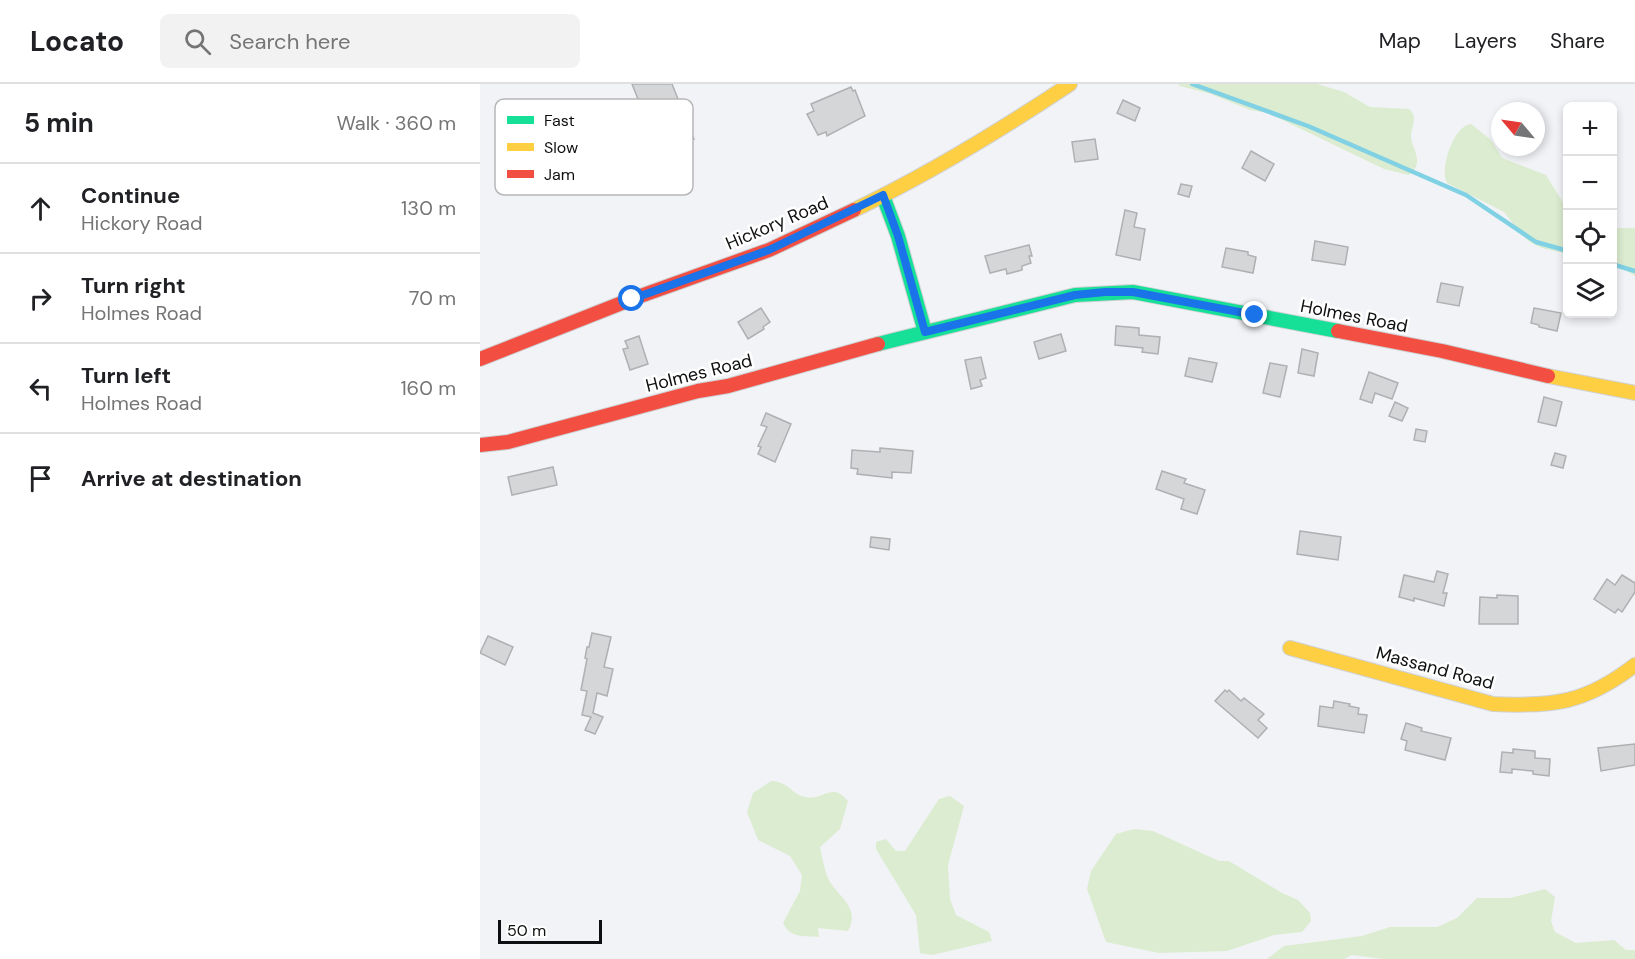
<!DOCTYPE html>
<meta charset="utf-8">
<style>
:root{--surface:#fff;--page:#f2f2f2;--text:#202124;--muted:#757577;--line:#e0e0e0}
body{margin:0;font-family:"DM Sans",sans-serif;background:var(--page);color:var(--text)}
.controls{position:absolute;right:18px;top:18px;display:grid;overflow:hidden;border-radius:9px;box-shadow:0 3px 9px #0003}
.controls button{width:54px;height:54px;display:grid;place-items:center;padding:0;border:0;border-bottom:2px solid var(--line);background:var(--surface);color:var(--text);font:30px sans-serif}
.compass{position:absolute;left:1011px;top:18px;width:54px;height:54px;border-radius:50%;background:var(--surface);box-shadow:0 3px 9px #0003;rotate:299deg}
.scale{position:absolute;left:18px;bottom:15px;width:104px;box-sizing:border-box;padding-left:6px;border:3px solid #0e0f10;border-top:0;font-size:16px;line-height:21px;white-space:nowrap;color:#0e0f10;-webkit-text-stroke:4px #fff;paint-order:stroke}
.stop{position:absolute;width:18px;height:18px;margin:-14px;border:4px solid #1a73e8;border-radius:50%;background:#fff}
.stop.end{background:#1a73e8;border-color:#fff;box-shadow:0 2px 6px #0008}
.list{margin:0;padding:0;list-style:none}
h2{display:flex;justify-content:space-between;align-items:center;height:78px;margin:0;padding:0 24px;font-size:26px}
h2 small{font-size:20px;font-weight:400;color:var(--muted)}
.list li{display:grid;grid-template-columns:39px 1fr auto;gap:18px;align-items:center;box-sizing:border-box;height:90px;padding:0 24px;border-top:2px solid var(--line)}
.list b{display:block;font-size:22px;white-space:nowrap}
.list p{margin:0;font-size:20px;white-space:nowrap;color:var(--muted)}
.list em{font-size:20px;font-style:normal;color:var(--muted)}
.icon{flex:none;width:33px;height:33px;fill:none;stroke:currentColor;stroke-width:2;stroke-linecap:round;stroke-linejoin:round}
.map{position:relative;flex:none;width:1155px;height:875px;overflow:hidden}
header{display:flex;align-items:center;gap:36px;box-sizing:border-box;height:84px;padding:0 30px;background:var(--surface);border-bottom:2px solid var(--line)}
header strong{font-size:28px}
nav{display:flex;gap:33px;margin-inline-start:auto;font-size:21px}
.search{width:420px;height:54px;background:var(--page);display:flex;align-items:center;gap:15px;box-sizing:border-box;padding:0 21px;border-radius:9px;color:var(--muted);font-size:22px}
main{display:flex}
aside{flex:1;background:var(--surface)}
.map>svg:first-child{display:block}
.green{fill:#dcecd0}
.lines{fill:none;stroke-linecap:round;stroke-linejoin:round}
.stream{stroke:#80d1e4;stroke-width:4.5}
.building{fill:#d5d6d8;stroke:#aeb0b2;stroke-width:1.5}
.fast-casing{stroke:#cfd1d3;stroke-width:16}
.slow-casing{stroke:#cfd1d3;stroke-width:16}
.jam-casing{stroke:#cfd1d3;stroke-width:16}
.fast{stroke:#16e098;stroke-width:14}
.slow{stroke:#ffcf43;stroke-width:14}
.jam{stroke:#f24e42;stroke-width:14}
.route{stroke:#1a73e8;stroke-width:8}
.labels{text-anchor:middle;stroke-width:5;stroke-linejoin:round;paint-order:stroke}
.street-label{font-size:18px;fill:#0e0f10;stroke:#fff}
.key{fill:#fff;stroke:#b7b7b7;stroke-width:1.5}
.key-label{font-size:16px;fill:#0e0f10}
</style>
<header>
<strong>Locato</strong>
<div class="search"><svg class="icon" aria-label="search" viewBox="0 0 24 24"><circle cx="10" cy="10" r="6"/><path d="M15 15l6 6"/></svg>Search here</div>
<nav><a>Map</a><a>Layers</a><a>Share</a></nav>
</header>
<main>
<aside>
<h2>5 min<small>Walk · 360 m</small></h2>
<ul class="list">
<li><svg class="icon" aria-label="ahead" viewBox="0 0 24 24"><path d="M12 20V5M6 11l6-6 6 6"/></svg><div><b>Continue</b><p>Hickory Road</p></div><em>130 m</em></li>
<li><svg class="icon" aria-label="right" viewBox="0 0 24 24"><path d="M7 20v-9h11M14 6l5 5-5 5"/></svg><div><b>Turn right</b><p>Holmes Road</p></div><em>70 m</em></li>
<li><svg class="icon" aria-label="left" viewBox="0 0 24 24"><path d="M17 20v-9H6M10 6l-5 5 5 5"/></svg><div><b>Turn left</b><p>Holmes Road</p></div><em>160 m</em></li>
<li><svg class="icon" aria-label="arrive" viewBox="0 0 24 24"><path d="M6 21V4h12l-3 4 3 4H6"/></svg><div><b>Arrive at destination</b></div></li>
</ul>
</aside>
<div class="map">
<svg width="1155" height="875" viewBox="0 0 1155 875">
<rect width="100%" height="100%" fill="#f1f3f6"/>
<g class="green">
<path d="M698,0H837L864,8L890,23L929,25C939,34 931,42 931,52C931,64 946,78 929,91L904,85L788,29L770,26L731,10L700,2Z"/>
<path d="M991,40L1011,56L1022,74L1066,91L1087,125V170L1062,164L1051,159L1040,149L1024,128L967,99C959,85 974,41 991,40Z"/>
<polygon points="1133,144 1155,144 1155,192 1133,179"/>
<path d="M291,697C310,698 311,710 325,713C344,717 352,697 368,717L360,745L340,763C342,773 344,783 347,792C355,812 382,822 368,847L338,844L339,853C323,852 310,854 303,839L320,807L322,791L310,772L278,756L267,728L273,709Z"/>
<polygon points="470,712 484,722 468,781 470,815 476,831 509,848 512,857 452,871 440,869 436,831 396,765 396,758 406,755 416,767 425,767 459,715"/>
<polygon points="654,745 673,747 739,777 749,777 802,809 818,816 830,829 831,837 822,848 794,851 747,867 679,869 626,858 607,805 611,787 636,750"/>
<polygon points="1065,805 1075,813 1071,837 1075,848 1096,859 1134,856 1146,866 1155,866 1155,875 904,875 872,871 864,875 787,875 804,862 882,852 910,843 957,843 977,834 997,814 1030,814"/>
</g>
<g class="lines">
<g class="stream">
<polyline points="712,0 828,42 986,111 1056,158 1088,167"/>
<polyline points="1132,180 1155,187"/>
</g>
</g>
<g class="building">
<polygon points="152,0 192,0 214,55 143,83 121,29 158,15"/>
<polygon points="371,3 373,7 375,6 385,32 347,52 346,48 338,51 327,30 334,27 331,20"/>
<polygon points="643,16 660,24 655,37 637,29"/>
<polygon points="615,55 618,75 595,78 592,58"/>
<polygon points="771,67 794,80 785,97 762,84"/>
<polygon points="701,100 712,102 709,113 698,110"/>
<polygon points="645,126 657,129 654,143 665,145 660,176 636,171"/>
<polygon points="835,157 868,163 865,181 832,176"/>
<polygon points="549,161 552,172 549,172 551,179 542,182 542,186 527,190 526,185 510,189 505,172"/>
<polygon points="746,164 768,168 768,171 776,173 773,189 742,183"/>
<polygon points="961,199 983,203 979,222 957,218"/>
<polygon points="281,224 290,238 283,243 284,245 268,255 258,238"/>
<polygon points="1054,224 1081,229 1077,247 1059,243 1059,241 1051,239"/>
<polygon points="636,242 659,244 659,251 680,253 678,270 662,268 663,264 635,261"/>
<polygon points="581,250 586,267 559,275 554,258"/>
<polygon points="159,252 168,280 150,286 143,265 148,264 145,257"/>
<polygon points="822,265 838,269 834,292 818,289"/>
<polygon points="501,273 506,294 500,296 502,302 491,305 485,276"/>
<polygon points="709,274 737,279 732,298 705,292"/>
<polygon points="790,279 807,282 800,313 783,309"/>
<polygon points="889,288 918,299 912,315 895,309 892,319 880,315"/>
<polygon points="1064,313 1082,318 1076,342 1058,338"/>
<polygon points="915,318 928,324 922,337 909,332"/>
<polygon points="286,329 311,340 295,378 278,370 281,363 278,362 287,343 281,341"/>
<polygon points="936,345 947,347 945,358 934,356"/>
<polygon points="400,364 433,367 431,389 412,388 412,394 377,390 378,385 371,384 372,366 400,368"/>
<polygon points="1075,369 1086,372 1083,384 1071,381"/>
<polygon points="73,383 77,401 32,411 28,393"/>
<polygon points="682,387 706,395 704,399 725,406 717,430 701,425 704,415 676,405"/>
<polygon points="820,447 861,453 858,476 817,470"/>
<polygon points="391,453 410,455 409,466 390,463"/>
<polygon points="957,487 968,490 963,509 967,509 964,522 934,514 934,517 919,513 924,491 954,498"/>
<polygon points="1142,491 1155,499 1155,508 1142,528 1138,525 1135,529 1114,515 1127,495 1135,501"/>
<polygon points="1017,511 1038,512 1038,540 999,540 1000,513 1017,514"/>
<polygon points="112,549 131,553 124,583 133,585 127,612 117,609 113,629 123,633 115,650 105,646 111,633 102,631 107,607 101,606 107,575 105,574 107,563 109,563"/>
<polygon points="8,552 33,563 25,581 0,569"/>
<polygon points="745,606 747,608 749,606 761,617 764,614 784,630 778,636 787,644 778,654 735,617"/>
<polygon points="854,617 870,620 869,622 879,624 878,630 887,631 884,649 838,642 840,622 853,624"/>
<polygon points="926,639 942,644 941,647 971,654 965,676 925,666 927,657 921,655"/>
<polygon points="1155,660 1155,681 1121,687 1118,664"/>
<polygon points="1033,665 1055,667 1055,674 1070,675 1069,692 1053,690 1053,687 1032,685 1032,689 1020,688 1022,668 1033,669"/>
</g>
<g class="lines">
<defs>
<g id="fast">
<polyline points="403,112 418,152 445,248"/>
<polyline points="398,260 595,211 653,208 858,247"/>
</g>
<g id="slow">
<path d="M374,126C449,90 521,46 590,0"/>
<polyline points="1068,292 1155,309"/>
<path d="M810,564L1013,620C1073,623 1106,619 1155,581"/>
</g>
<g id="jam">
<polyline points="858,247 962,267 1068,292"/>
<polyline points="0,275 152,215 289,166 374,126"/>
<polyline points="0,361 28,358 218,307 248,302 398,260"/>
</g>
</defs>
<use href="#fast" class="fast-casing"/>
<use href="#slow" class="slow-casing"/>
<use href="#jam" class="jam-casing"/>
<use href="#fast" class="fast"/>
<use href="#slow" class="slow"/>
<use href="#jam" class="jam"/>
</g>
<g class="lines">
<polyline class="route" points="152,215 289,166 403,111 418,152 445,248 595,211 625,208 653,208 775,231"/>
</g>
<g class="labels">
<g class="street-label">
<text transform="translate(297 139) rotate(-23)" y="6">Hickory Road</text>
<text transform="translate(874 232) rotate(11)" y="6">Holmes Road</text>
<text transform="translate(219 289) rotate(-14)" y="6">Holmes Road</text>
<text transform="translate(955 584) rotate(15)" y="6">Massand Road</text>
</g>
</g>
<rect x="15" y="15" width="198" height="96" rx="9" class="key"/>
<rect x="27" y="32" width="27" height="8" fill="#16e098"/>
<rect x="27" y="59" width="27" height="8" fill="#ffcf43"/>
<rect x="27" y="86" width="27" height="8" fill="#f24e42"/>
<g class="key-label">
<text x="64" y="42">Fast</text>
<text x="64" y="69">Slow</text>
<text x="64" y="96">Jam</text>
</g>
</svg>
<div class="controls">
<button>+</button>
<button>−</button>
<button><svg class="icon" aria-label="locate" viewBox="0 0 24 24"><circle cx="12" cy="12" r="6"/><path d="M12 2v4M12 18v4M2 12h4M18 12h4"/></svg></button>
<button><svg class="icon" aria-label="layers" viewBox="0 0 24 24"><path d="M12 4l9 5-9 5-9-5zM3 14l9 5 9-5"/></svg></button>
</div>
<svg class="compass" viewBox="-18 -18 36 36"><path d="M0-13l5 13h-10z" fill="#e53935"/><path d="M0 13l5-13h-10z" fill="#757577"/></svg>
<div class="scale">50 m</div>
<div class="stop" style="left:152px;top:215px"></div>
<div class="stop end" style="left:775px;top:231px"></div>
</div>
</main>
